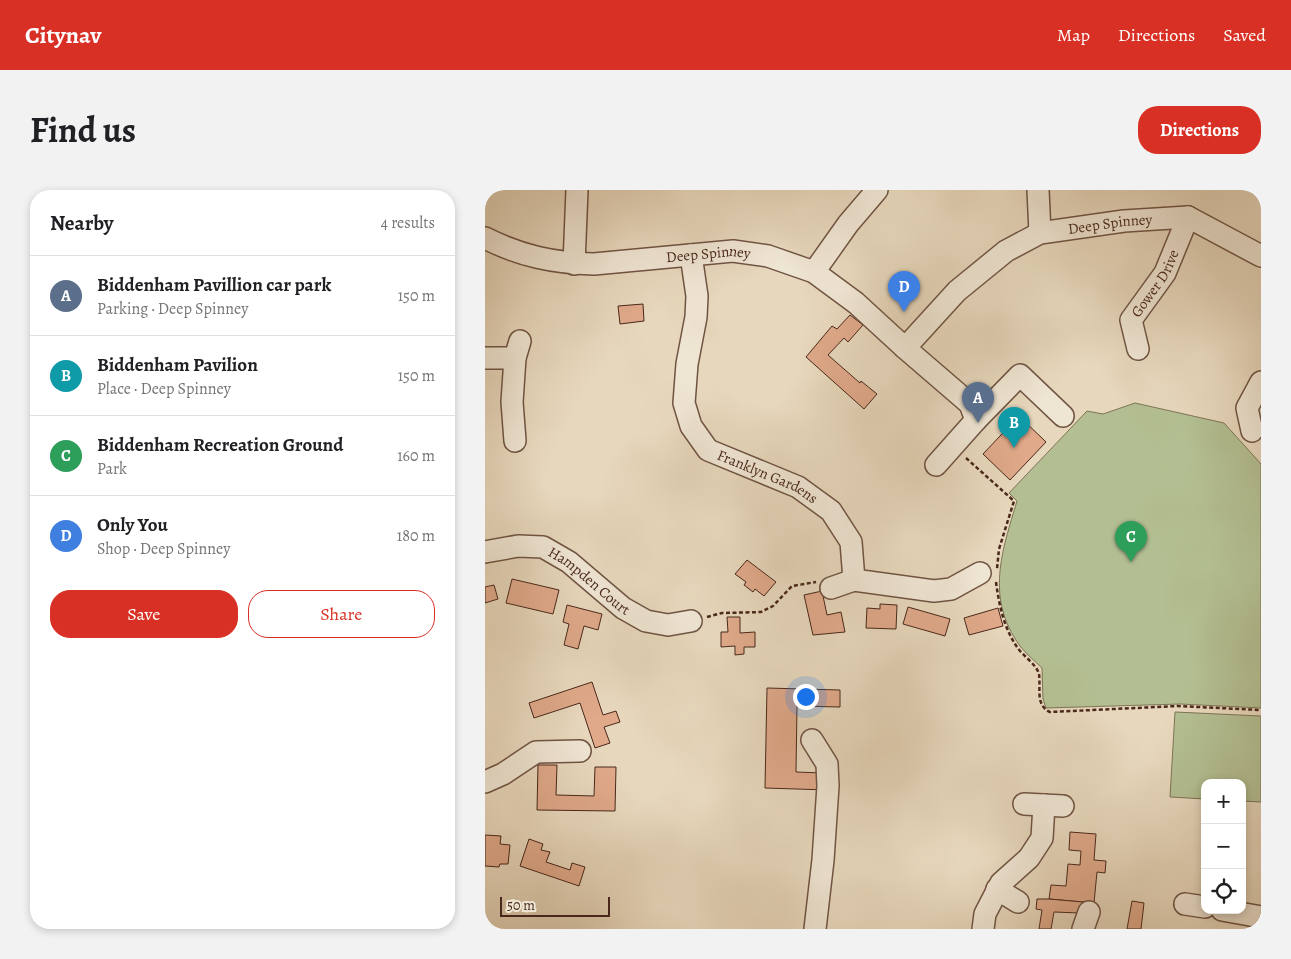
<!DOCTYPE html>
<meta charset="utf-8">
<style>
:root{--surface:#fff;--page:#f2f2f2;--text:#202124;--muted:#757577;--line:#e0e0e0;--accent:#d93025}
body{margin:0;font-family:Alegreya,serif;background:var(--page);color:var(--text)}
.controls{position:absolute;right:15px;bottom:15px;display:grid;overflow:hidden;border-radius:10px;box-shadow:0 2px 8px #0003}
.controls button{width:45px;height:45px;display:grid;place-items:center;padding:0;border:0;border-bottom:1px solid var(--line);background:var(--surface);color:var(--text);font:25px sans-serif}
.scale{position:absolute;left:15px;bottom:12px;width:110px;box-sizing:border-box;padding-left:5px;border:2px solid #49281b;border-top:0;font-size:14px;line-height:18px;white-space:nowrap;color:#49281b;-webkit-text-stroke:4px #efe5d3;paint-order:stroke}
.you{position:absolute;left:320px;top:506px;width:18px;height:18px;margin:-12px;border:4px solid #fff;border-radius:50%;background:#1a73e8;box-shadow:0 0 0 8px #1a73e833}
.badge{display:grid;place-items:center;width:32px;height:32px;border-radius:50%;background:var(--accent);color:#fff;font-size:16px;font-weight:700}
.pin{position:absolute;translate:-50% -41px;filter:drop-shadow(0 1px 2px #0008)}
.pin::after{content:'';position:absolute;top:26px;width:18px;height:15px;background:inherit;clip-path:polygon(0 0,100% 0,50% 100%)}
.list{margin:0;padding:0;list-style:none}
h2{display:flex;justify-content:space-between;align-items:center;height:65px;margin:0;padding:0 20px;font-size:21px}
h2 small{font-size:16px;font-weight:400;color:var(--muted)}
.list li{display:grid;grid-template-columns:32px 1fr auto;gap:15px;align-items:center;box-sizing:border-box;height:80px;padding:0 20px;border-top:1px solid var(--line)}
.list b{display:block;font-size:19px;white-space:nowrap}
.list p{margin:0;font-size:16px;white-space:nowrap;color:var(--muted)}
.list em{font-size:16px;font-style:normal;color:var(--muted)}
.actions{display:flex;gap:10px;padding:15px 20px}
.actions a{flex:1;padding:11px 0;border:1px solid var(--accent);border-radius:20px;text-align:center;font-size:18px;color:var(--accent)}
.actions .main{background:var(--accent);color:#fff}
.icon{flex:none;width:28px;height:28px;fill:none;stroke:currentColor;stroke-width:2;stroke-linecap:round;stroke-linejoin:round}
.map{position:relative;flex:none;width:776px;height:739px;overflow:hidden;border-radius:20px}
header{display:flex;align-items:center;gap:30px;box-sizing:border-box;height:70px;padding:0 25px;background:var(--accent);color:#fff}
header strong{font-size:24px}
nav{display:flex;gap:28px;margin-inline-start:auto;font-size:18px}
.intro{display:flex;align-items:center;justify-content:space-between;box-sizing:border-box;height:120px;padding:0 30px}
h1{margin:0;font-size:35px}
.button{padding:12px 22px;border-radius:20px;background:var(--accent);color:#fff;font-size:18px;font-weight:700}
main{display:flex;gap:30px;padding:0 30px}
aside{flex:1;background:var(--surface);border-radius:20px;box-shadow:0 2px 8px #0003}
.map>svg:first-child{display:block}
.green{fill:#b3bf92;stroke:#7e7456}
.building{fill:#dfa98a;stroke:#49281b}
.lines{fill:none;stroke-linecap:round;stroke-linejoin:round}
.minor-casing{stroke:#705443;stroke-width:24}
.path{stroke:#49281b;stroke-width:2.5;stroke-dasharray:4 2.5;stroke-linecap:butt}
.minor{stroke:#efe5d3;stroke-width:21}
.labels{text-anchor:middle;stroke-width:5;stroke-linejoin:round;paint-order:stroke}
.street-label{font-size:15px;fill:#49281b;stroke:#efe5d3}
</style>
<header>
<strong>Citynav</strong>
<nav><a>Map</a><a>Directions</a><a>Saved</a></nav>
</header>
<div class="intro"><h1>Find us</h1><a class="button">Directions</a></div>
<main>
<aside>
<h2>Nearby<small>4 results</small></h2>
<ul class="list">
<li><span class="badge" style="background:#5c6f8a">A</span><div><b>Biddenham Pavillion car park</b><p>Parking · Deep Spinney</p></div><em>150 m</em></li>
<li><span class="badge" style="background:#0f9aa8">B</span><div><b>Biddenham Pavilion</b><p>Place · Deep Spinney</p></div><em>150 m</em></li>
<li><span class="badge" style="background:#2e9e5b">C</span><div><b>Biddenham Recreation Ground</b><p>Park</p></div><em>160 m</em></li>
<li><span class="badge" style="background:#3f7fe0">D</span><div><b>Only You</b><p>Shop · Deep Spinney</p></div><em>180 m</em></li>
</ul>
<div class="actions"><a class="main">Save</a><a>Share</a></div>
</aside>
<div class="map">
<svg width="776" height="739" viewBox="0 0 776 739">
<rect width="100%" height="100%" fill="#e7d7bc"/>
<filter id="stains"><feTurbulence type="fractalNoise" baseFrequency=".004" numOctaves="4"/><feColorMatrix values="0 0 0 0 .2 0 0 0 0 .09 0 0 0 0 .02 0 0 0 .5 -.17"/></filter>
<radialGradient id="worn" r=".72"><stop offset=".6" stop-color="#630" stop-opacity="0"/><stop offset="1" stop-color="#630" stop-opacity=".3"/></radialGradient>
<g class="green">
<path d="M650,213L739,233L776,274V518L695,514L561,518L558,509L557,478C550,471 541,464 535,456C500,408 517,361 532,311L524,303L602,221L618,224Z"/>
<polygon points="690,522 776,526 776,612 757,611 757,593 720,593 720,609 685,607"/>
</g>
<g class="building">
<polygon points="158,114 159,131 135,134 133,116"/>
<polygon points="365,125 378,135 363,152 359,148 343,165 375,193 376,191 392,204 379,219 321,167 347,136 352,139"/>
<polygon points="534,226 561,252 525,290 498,264"/>
<polygon points="262,370 291,392 279,406 270,399 268,402 259,395 261,392 250,384"/>
<polygon points="27,389 74,400 68,424 21,413"/>
<polygon points="9,395 13,409 0,413 0,397"/>
<polygon points="337,401 342,425 356,422 360,442 328,445 319,405"/>
<polygon points="395,414 412,415 411,439 381,438 382,418 395,419"/>
<polygon points="82,415 117,424 113,440 99,436 93,459 79,455 84,434 78,432"/>
<polygon points="423,417 465,429 460,446 418,434"/>
<polygon points="513,418 518,436 484,445 479,428"/>
<polygon points="242,427 255,427 255,443 270,442 270,457 259,457 259,464 250,465 250,456 236,457 236,442 243,442"/>
<polygon points="107,492 118,525 131,521 135,532 119,537 125,553 110,558 95,513 49,528 44,513"/>
<polygon points="282,498 355,500 355,517 312,516 311,582 338,583 343,600 280,598"/>
<polygon points="53,575 72,575 71,605 109,606 110,577 131,577 130,621 52,620"/>
<polygon points="585,642 611,644 609,670 621,671 620,683 612,682 609,713 564,709 566,695 581,696 583,674 595,675 596,661 584,660"/>
<polygon points="0,645 16,646 15,654 25,655 23,674 15,674 14,677 0,676"/>
<polygon points="44,649 58,654 56,660 65,662 61,672 85,680 87,673 100,677 94,696 35,676"/>
<polygon points="552,709 564,709 609,713 595,723 569,722 566,739 554,739 557,720 551,719"/>
<polygon points="647,711 659,713 656,739 642,739"/>
</g>
<g class="lines">
<defs>
<g id="minor">
<polyline points="553,0 555,43"/>
<path id="s1" d="M0,48C36,66 68,73 109,74L248,61L283,66L329,82L371,113L420,158L472,101L521,61L555,43L639,31L703,27L776,66"/>
<path id="s2" d="M206,65L212,106L211,127L202,174L199,213L206,236L223,260L313,297L346,321L366,352L369,390L449,401L466,399L495,383"/>
<polyline points="89,74 92,0"/>
<polyline points="329,82 363,34 392,0"/>
<polyline points="420,158 485,214 491,230 451,275"/>
<path id="s3" d="M653,159L646,130L680,83L703,27"/>
<polyline points="0,168 30,168 35,151"/>
<polyline points="491,230 535,185 578,226"/>
<polyline points="767,241 762,218 776,192"/>
<polyline points="30,251 27,212 30,168"/>
<path id="s4" d="M0,362L33,356L58,357L84,372L138,418L161,431L183,435L206,431"/>
<polyline points="346,398 369,390"/>
<polyline points="327,550 342,574 343,596 338,670 330,739"/>
<polyline points="0,592 18,584 51,562 95,561"/>
<polyline points="539,614 578,616"/>
<polyline points="512,699 533,712"/>
<polyline points="700,714 720,717"/>
<polyline points="737,720 776,727"/>
<polyline points="498,739 500,724 516,693 544,668 557,648 559,615"/>
<polyline points="598,739 604,722"/>
</g>
</defs>
<use href="#minor" class="minor-casing"/>
<g class="path">
<polyline points="481,268 529,311 514,359 512,379"/>
<path d="M511,392C514,415 519,438 532,457C538,466 552,475 554,484C556,499 550,515 565,522L693,516L776,520"/>
<polyline points="222,427 237,423 276,422 288,416 307,396 331,392"/>
</g>
<use href="#minor" class="minor"/>
</g>
<g class="labels">
<g class="street-label">
<text dy="5" stroke="none"><textPath href="#s1" startOffset="705">Deep Spinney</textPath></text>
<text dy="5" stroke="none"><textPath href="#s1" startOffset="228">Deep Spinney</textPath></text>
<text dy="5" stroke="none"><textPath href="#s3" startOffset="74">Gower Drive</textPath></text>
<text dy="5" stroke="none"><textPath href="#s2" startOffset="268">Franklyn Gardens</textPath></text>
<text dy="5" stroke="none"><textPath href="#s4" startOffset="116">Hampden Court</textPath></text>
</g>
</g>
<rect width="100%" height="100%" filter="url(#stains)"/>
<rect width="100%" height="100%" fill="url(#worn)"/>
</svg>
<div class="controls">
<button>+</button>
<button>−</button>
<button><svg class="icon" aria-label="locate" viewBox="0 0 24 24"><circle cx="12" cy="12" r="6"/><path d="M12 2v4M12 18v4M2 12h4M18 12h4"/></svg></button>
</div>
<div class="scale">50 m</div>
<div class="you"></div>
<div class="pin badge" style="left:493px;top:233px;background:#5c6f8a">A</div>
<div class="pin badge" style="left:529px;top:258px;background:#0f9aa8">B</div>
<div class="pin badge" style="left:646px;top:372px;background:#2e9e5b">C</div>
<div class="pin badge" style="left:419px;top:122px;background:#3f7fe0">D</div>
</div>
</main>
